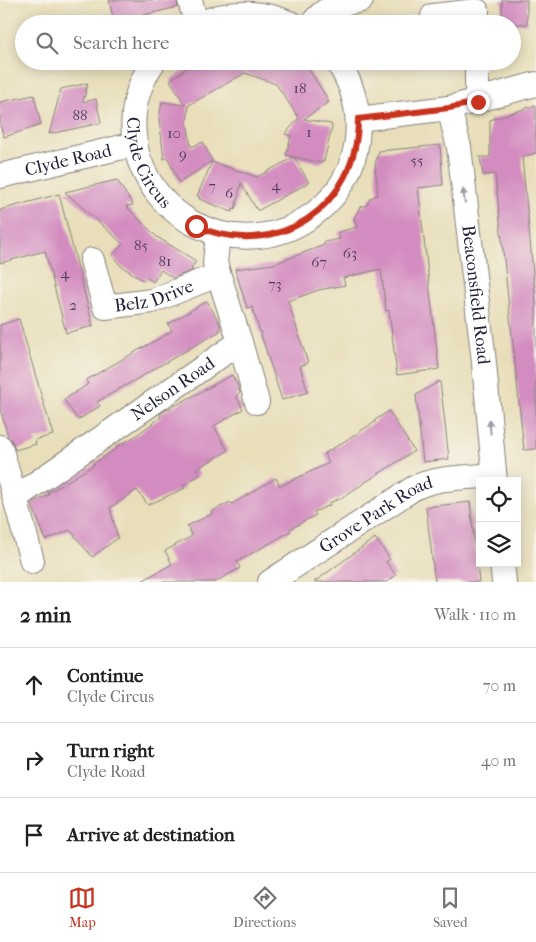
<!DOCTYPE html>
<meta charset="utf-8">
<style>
:root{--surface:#fff;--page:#f6f6f6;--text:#202124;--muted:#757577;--line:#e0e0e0;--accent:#c8321e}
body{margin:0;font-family:"IM FELL French Canon",serif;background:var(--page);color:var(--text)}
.controls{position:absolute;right:15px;bottom:15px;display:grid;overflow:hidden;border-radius:0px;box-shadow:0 2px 12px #0003}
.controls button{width:45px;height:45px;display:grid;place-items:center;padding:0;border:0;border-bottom:1px solid var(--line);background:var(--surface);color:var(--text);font:25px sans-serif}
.stop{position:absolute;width:15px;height:15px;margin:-11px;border:4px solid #c8321e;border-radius:50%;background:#fff}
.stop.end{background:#c8321e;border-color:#fff;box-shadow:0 1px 5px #0008}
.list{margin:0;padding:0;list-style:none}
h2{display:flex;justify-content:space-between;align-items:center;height:65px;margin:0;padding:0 20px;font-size:21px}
h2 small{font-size:16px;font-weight:400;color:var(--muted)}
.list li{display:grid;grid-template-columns:32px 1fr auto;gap:15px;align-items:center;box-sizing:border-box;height:75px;padding:0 20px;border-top:1px solid var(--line)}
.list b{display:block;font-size:19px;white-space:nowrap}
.list p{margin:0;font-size:16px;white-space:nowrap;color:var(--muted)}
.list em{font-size:16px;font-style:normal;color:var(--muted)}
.icon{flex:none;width:28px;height:28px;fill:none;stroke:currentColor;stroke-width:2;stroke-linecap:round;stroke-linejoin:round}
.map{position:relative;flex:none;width:536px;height:582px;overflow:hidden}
.search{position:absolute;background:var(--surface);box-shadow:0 2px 12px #0003;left:15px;right:15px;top:15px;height:55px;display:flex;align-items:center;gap:12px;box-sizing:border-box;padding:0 18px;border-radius:28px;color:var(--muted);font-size:19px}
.sheet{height:290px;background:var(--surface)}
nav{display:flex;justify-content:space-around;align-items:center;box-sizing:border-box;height:70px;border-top:1px solid var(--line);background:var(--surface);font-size:14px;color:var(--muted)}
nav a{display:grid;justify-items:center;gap:2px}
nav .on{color:var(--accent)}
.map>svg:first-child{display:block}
.building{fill:#d38cc0}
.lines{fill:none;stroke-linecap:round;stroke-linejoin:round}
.minor-casing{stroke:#85807a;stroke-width:26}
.minor{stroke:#fff;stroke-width:24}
.oneway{fill:#9c9ca7}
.route{stroke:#c8321e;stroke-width:6}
.labels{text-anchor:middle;stroke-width:5;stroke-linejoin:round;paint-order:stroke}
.number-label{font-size:15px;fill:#4e3c5c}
.street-label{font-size:18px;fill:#22223b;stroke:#f7f3e8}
</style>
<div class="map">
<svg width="536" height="582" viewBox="0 0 536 582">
<rect width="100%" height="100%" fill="#f7f3e8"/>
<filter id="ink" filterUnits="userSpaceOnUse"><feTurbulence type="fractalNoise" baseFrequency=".02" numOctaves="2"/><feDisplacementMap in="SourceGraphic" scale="10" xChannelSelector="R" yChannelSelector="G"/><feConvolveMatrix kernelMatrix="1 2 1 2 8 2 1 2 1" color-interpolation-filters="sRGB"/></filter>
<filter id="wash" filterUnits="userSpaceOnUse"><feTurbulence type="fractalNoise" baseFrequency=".0096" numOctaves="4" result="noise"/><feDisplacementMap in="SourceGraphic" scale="20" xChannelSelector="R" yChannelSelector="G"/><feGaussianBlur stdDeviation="1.12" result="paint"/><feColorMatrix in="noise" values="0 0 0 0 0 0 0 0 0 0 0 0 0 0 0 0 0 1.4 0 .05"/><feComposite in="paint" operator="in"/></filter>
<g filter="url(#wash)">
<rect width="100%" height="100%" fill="#e8deb9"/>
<g id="blocks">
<g class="building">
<polygon points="109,0 177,0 178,7 114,22"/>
<rect x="502" y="0" width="25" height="24"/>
<polygon points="182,61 303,61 328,99 327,100 329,102 304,119 331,124 332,127 324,161 322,161 321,163 294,157 308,181 308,183 259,210 257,210 241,183 235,210 233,209 232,212 199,199 200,197 197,196 212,162 257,177 294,157 286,155 291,136 285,134 299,118 276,84 245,73 189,105 187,122 191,147 203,142 212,161 179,183 168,158 164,159 159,119 162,102 185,105 170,80 186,69"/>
<polygon points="88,83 83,102 96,99 101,123 49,134 61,89"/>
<polygon points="34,95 41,125 4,137 0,125 0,102"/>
<polygon points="536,105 536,153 522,157 536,303 536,449 524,450 495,174 483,175 480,157 490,157 490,120"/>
<polygon points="440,145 443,185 418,188 439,369 397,375 389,310 386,311 381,269 343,278 345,285 319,290 288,301 308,363 300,366 308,392 282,400 252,307 247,308 235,269 274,264 324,245 324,242 340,239 338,232 357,227 354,218 360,207 367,205 370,198 378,195 375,164 379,151"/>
<polygon points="117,180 133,205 126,206 157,237 196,261 191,269 193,270 173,278 161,270 153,282 146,277 144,281 121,266 112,255 123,244 65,192"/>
<polygon points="59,194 93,326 66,333 45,251 0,263 0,210"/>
<polygon points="207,301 220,324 220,331 97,402 100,406 78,420 64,400 88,384 86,380 172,331 168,324"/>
<polygon points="19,319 53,435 35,440 36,444 15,450 13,443 8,436 0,409 0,325"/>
<polygon points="232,375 239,388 240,393 236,396 243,409 214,426 228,451 196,469 200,475 183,485 185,488 148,505 137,490 110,508 118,538 92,557 70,530 46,540 31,503 49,495 48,493 94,465 93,464 117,448 116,447 134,437 161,417 160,414 163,412"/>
<polygon points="440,381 449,459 423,462 416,395"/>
<polygon points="389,411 414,451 341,498 329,503 330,505 314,512 316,515 290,529 291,531 237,562 240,568 215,582 140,582 172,564 165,551 192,536 187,526 212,514 211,512 230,502 232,504 276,478 280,486 329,463 324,454 375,422 375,420"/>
<polygon points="470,502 479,582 435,582 426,507"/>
<polygon points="375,538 390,559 386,562 396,575 387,582 314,582"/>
</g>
</g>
</g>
<g filter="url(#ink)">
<use href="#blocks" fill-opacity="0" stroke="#85807a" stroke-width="1"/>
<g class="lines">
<defs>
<g id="minor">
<polyline points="190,0 196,24"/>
<polyline points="433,16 477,11"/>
<path d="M199,24C230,10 262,11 292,24"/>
<path d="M312,24C326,5 340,5 361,0"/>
<path id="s1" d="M154,61C98,141 164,246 259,236C278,234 296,227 311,216C331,202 346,182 353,159C363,125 357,90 337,61"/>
<polyline points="477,61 477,101"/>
<path id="s2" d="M449,108L459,147L483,353L495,481"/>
<polyline points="358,119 449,108 536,84"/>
<path id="s3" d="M0,176L135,144"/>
<path id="s4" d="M92,260L105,307L152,301L217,275"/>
<polyline points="240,342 257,402"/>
<polyline points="0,447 15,498 32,561"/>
<path id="s5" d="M15,498L240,342L215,263L218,234"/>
<polyline points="502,563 504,582"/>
<path id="s6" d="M270,582L414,488C439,476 468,478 494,475"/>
</g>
</defs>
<use href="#minor" class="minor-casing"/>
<use href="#minor" class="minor"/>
</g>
<defs><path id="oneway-solid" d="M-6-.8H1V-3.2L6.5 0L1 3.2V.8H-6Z" transform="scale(1.25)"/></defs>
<g class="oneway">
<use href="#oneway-solid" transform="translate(464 196) rotate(-97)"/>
<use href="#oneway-solid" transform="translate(490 427) rotate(-95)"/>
</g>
</g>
<g class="lines" filter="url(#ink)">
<path class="route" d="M196,226C277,262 358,207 358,119L449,108L478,102"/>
</g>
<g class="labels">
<g class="number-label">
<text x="300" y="93">18</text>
<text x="80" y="120">88</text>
<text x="309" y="137">1</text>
<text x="174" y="138">10</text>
<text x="183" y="159">9</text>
<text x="417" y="165">55</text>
<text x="276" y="190">4</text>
<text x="212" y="191">7</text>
<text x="229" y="198">6</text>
<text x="141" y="250">85</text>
<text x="350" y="258">63</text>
<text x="165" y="266">81</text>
<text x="319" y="267">67</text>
<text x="65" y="278">4</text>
<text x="275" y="289">73</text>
<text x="73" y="310">2</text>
</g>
<g class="street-label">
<text dy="6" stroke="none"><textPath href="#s3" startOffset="70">Clyde Road</textPath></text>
<text dy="6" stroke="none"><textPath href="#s1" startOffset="109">Clyde Circus</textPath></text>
<text dy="6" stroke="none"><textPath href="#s4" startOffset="99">Belz Drive</textPath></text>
<text dy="6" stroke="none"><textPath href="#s2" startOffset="189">Beaconsfield Road</textPath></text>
<text dy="6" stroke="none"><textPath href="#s5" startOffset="192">Nelson Road</textPath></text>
<text dy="6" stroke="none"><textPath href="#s6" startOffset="126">Grove Park Road</textPath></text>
</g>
</g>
</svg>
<div class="controls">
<button><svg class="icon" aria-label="locate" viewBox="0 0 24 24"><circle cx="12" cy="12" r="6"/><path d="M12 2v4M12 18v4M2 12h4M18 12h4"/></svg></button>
<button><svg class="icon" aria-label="layers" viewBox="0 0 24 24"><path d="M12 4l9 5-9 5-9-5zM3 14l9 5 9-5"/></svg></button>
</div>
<div class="stop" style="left:196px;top:226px"></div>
<div class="stop end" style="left:478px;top:102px"></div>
<div class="search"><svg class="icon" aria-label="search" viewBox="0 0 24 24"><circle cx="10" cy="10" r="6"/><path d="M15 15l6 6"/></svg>Search here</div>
</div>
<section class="sheet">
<h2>2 min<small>Walk · 110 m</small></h2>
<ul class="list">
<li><svg class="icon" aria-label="ahead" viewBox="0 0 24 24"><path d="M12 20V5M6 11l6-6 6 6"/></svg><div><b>Continue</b><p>Clyde Circus</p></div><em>70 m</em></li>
<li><svg class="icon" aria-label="right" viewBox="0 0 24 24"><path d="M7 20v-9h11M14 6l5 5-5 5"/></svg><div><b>Turn right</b><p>Clyde Road</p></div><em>40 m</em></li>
<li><svg class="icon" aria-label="arrive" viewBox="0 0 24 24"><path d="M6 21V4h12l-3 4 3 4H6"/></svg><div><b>Arrive at destination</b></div></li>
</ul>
</section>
<nav>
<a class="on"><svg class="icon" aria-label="map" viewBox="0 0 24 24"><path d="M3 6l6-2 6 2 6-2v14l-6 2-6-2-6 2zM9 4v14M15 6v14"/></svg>Map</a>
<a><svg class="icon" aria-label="directions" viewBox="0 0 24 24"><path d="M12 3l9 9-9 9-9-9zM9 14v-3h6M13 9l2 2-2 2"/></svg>Directions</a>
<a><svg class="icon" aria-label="saved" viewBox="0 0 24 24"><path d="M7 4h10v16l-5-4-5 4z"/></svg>Saved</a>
</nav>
